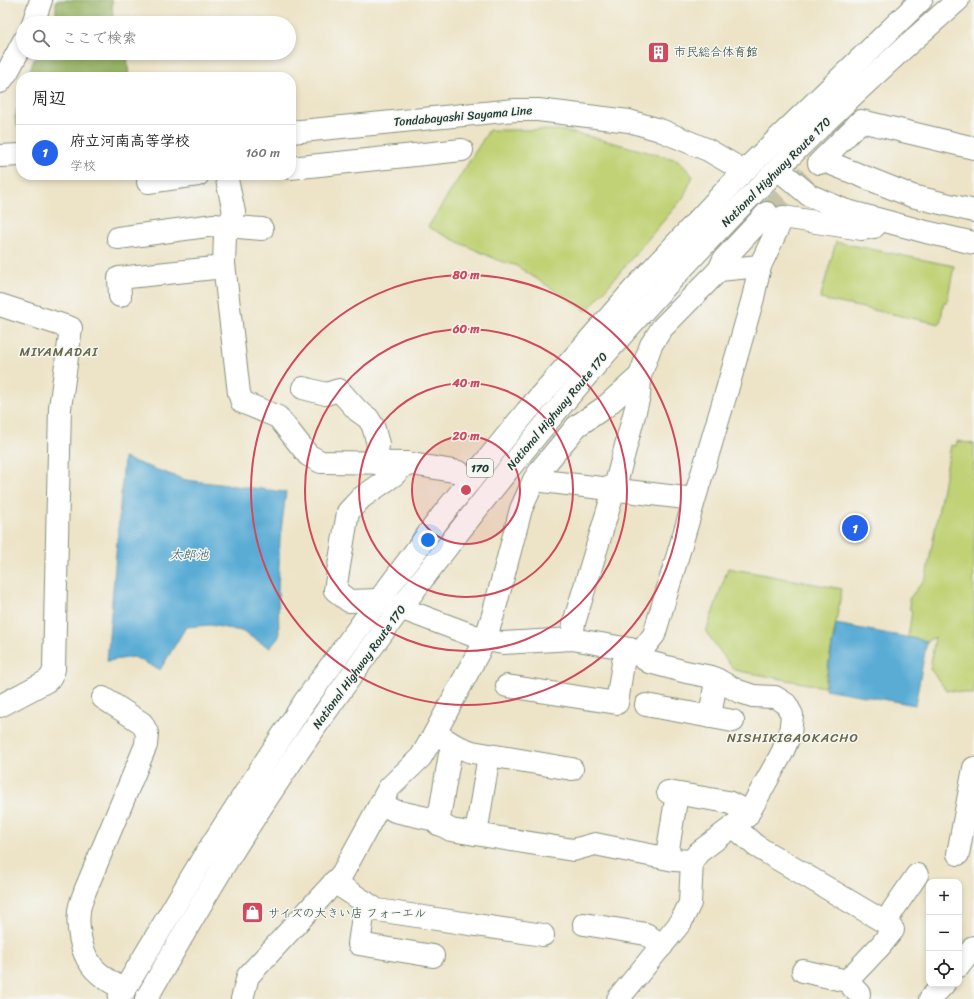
<!DOCTYPE html>
<html lang="ja">
<meta charset="utf-8">
<style>
:root{--surface:#fff;--page:#f6f6f6;--text:#222;--muted:#767676;--line:#e0e0e0;--accent:#2563eb}
body{margin:0;font-family:Sriracha,"Klee One",sans-serif;background:var(--page);color:var(--text)}
.controls{position:absolute;right:12px;bottom:12px;display:grid;overflow:hidden;border-radius:8px;box-shadow:0 2px 6px #0003}
.controls button{width:36px;height:36px;display:grid;place-items:center;padding:0;border:0;border-bottom:1px solid var(--line);background:var(--surface);color:var(--text);font:20px sans-serif}
.you{position:absolute;left:428px;top:540px;width:14px;height:14px;margin:-10px;border:3px solid #fff;border-radius:50%;background:#1a73e8;box-shadow:0 0 0 6px #1a73e833}
.badge{display:grid;place-items:center;width:26px;height:26px;border-radius:50%;background:var(--accent);color:#fff;font-size:13px;font-weight:700}
.pin{position:absolute;translate:-50% -50%;border:2px solid #fff;box-shadow:0 1px 4px #0006}
.list{margin:0;padding:0;list-style:none}
h2{display:flex;justify-content:space-between;align-items:center;height:52px;margin:0;padding:0 16px;font-size:17px}
h2 small{font-size:13px;font-weight:400;color:var(--muted)}
.list li{display:grid;grid-template-columns:26px 1fr auto;gap:12px;align-items:center;box-sizing:border-box;height:56px;padding:0 16px;border-top:1px solid var(--line)}
.list b{display:block;font-size:15px;white-space:nowrap}
.list p{margin:0;font-size:13px;white-space:nowrap;color:var(--muted)}
.list em{font-size:13px;font-style:normal;color:var(--muted)}
.icon{flex:none;width:22px;height:22px;fill:none;stroke:currentColor;stroke-width:2;stroke-linecap:round;stroke-linejoin:round}
.map{position:relative;flex:none;width:974px;height:999px;overflow:hidden}
.search{position:absolute;background:var(--surface);box-shadow:0 2px 6px #0003;left:16px;top:16px;width:280px;height:44px;display:flex;align-items:center;gap:10px;box-sizing:border-box;padding:0 14px;border-radius:22px;color:var(--muted);font-size:15px}
.panel{position:absolute;background:var(--surface);box-shadow:0 2px 6px #0003;left:16px;top:72px;width:280px;height:108px;border-radius:16px}
.map>svg:first-child{display:block}
.green{fill:#c0d275;stroke:#708854}
.forest{fill:#98b466;stroke:#5c784d}
.water{fill:#5aacd5;stroke:#3c7484}
.lines{fill:none;stroke-linecap:round;stroke-linejoin:round}
.minor-tunnel{stroke:#c4c3aa;stroke-width:22;stroke-dasharray:22 11;stroke-linecap:butt}
.minor-casing{stroke:#86907e;stroke-width:24}
.major-casing{stroke:#86907e;stroke-width:24}
.highway-casing{stroke:#86907e;stroke-width:24}
.minor{stroke:#fff;stroke-width:22}
.major{stroke:#fff;stroke-width:22}
.highway{stroke:#fff;stroke-width:22}
.ring{fill:none;stroke:#d1495b;stroke-width:2}
.labels{text-anchor:middle;stroke-width:3;stroke-linejoin:round;paint-order:stroke}
.shield{fill:#f6f6f2;stroke:#60746d;stroke-width:1}
.shield-label{font-size:11px;font-weight:bold;fill:#1f3d34}
.poi-label{font-size:12px;fill:#1f3d34;stroke:#f6f6f2;text-anchor:start}
.street-label{font-size:12px;fill:#1f3d34;stroke:#f6f6f2}
.neighbourhood-label{font-size:13px;letter-spacing:1px;fill:#676849;stroke:#f6f6f2}
.water-label{font-size:13px;font-style:italic;fill:#315e64;stroke:#f6f6f2}
.centre{fill:#d1495b;stroke:#f6f6f2;stroke-width:2}
.ring-label{font-size:12px;text-anchor:middle;font-weight:bold;fill:#d1495b;stroke:#f6f6f2;stroke-width:3;stroke-linejoin:round;paint-order:stroke}
</style>
<div class="map">
<svg width="974" height="999" viewBox="0 0 974 999">
<rect width="100%" height="100%" fill="#f6f6f2"/>
<filter id="ink" filterUnits="userSpaceOnUse"><feTurbulence type="fractalNoise" baseFrequency=".025" numOctaves="2"/><feDisplacementMap in="SourceGraphic" scale="8" xChannelSelector="R" yChannelSelector="G"/><feConvolveMatrix kernelMatrix="1 2 1 2 8 2 1 2 1" color-interpolation-filters="sRGB"/></filter>
<filter id="wash" filterUnits="userSpaceOnUse"><feTurbulence type="fractalNoise" baseFrequency=".012" numOctaves="4" result="noise"/><feDisplacementMap in="SourceGraphic" scale="16" xChannelSelector="R" yChannelSelector="G"/><feGaussianBlur stdDeviation="0.9" result="paint"/><feColorMatrix in="noise" values="0 0 0 0 0 0 0 0 0 0 0 0 0 0 0 0 0 1.4 0 .05"/><feComposite in="paint" operator="in"/></filter>
<g filter="url(#wash)">
<rect width="100%" height="100%" fill="#ede4c8"/>
<g class="green">
<polygon points="489,130 558,130 588,136 678,160 693,176 683,198 587,311 515,265 500,261 458,242 428,227"/>
<polygon points="836,242 954,266 947,302 944,302 940,324 820,299"/>
<polygon points="957,441 974,444 974,694 946,690 930,669 935,637 927,641 908,637 912,611 910,610 909,599 926,577 951,445 956,446"/>
<polygon points="728,568 842,589 824,687 734,670 706,632"/>
</g>
<g class="forest">
<polygon points="56,0 112,0 113,17 115,23 56,23"/>
<polygon points="38,53 127,53 129,77 27,77 33,62"/>
<polygon points="21,95 21,129 18,128 15,118"/>
</g>
<g class="water">
<polygon points="124,458 186,480 286,492 280,539 278,591 279,637 270,648 241,631 210,625 186,627 160,670 134,657 107,661"/>
<polygon points="836,624 927,641 915,705 825,689"/>
</g>
</g>
<g filter="url(#ink)">
<g class="lines">
<polyline class="minor-tunnel" points="767,213 819,163"/>
<defs>
<g id="minor">
<polyline points="33,23 41,0"/>
<polyline points="0,82 8,71 23,42"/>
<polyline points="824,158 827,162 912,196 974,211"/>
<polyline points="819,163 861,121 974,148"/>
<polyline points="291,168 462,150"/>
<polyline points="226,175 234,212 225,235 224,264 239,393 242,402 278,417 308,455 321,462 406,463"/>
<polyline points="148,182 198,175"/>
<polyline points="118,238 214,225 262,229"/>
<polyline points="719,270 760,266"/>
<polyline points="120,296 119,278 224,267"/>
<polyline points="0,305 71,328 60,408 54,669 52,676 47,681 0,706"/>
<polyline points="303,388 326,394 339,390 358,411 368,418 373,426 378,444 376,463"/>
<polyline points="534,480 694,499"/>
<polyline points="470,481 459,472 406,463 394,475 361,498 348,512 335,590 349,601 379,600 485,640 503,643 572,639 630,649 649,662 686,672 712,677 738,691 753,696 775,697 786,704 792,715 790,734 782,753 747,816 699,852 692,861 690,903 681,922 618,999"/>
<polyline points="572,639 574,623 615,487 639,396 640,376 651,345 662,328 719,270 724,259 767,213"/>
<polyline points="638,655 654,635 727,390 753,298 760,266 783,217 862,229 874,227 880,220"/>
<polyline points="507,686 617,703 623,663 630,649"/>
<path d="M103,698L142,723L147,733L146,745L85,891C83,898 79,905 79,912C77,927 81,951 90,963C97,975 113,983 124,990"/>
<polyline points="646,705 733,721"/>
<polyline points="710,717 715,686 718,680"/>
<polyline points="435,733 456,746 472,752 572,769"/>
<polyline points="668,792 728,802 740,808 747,816"/>
<polyline points="381,803 395,811 431,819 451,830 573,850 595,844 674,860 692,861"/>
<polyline points="438,824 450,754 456,746"/>
<polyline points="733,826 756,846 886,923 893,930 881,945 847,981"/>
<polyline points="476,834 489,755"/>
<polyline points="668,849 677,794"/>
<polyline points="958,854 974,768"/>
<polyline points="334,882 377,910 543,935"/>
<polyline points="365,902 359,944 433,956"/>
<polyline points="886,923 893,910 917,875"/>
<polyline points="584,924 646,934 662,946"/>
<polyline points="959,966 974,947"/>
<polyline points="803,971 847,981 859,994"/>
<polyline points="242,999 248,976 342,874 389,788 421,757 435,733 485,640 493,615 521,509 534,480 541,469 577,426 605,407 640,376"/>
<polyline points="930,999 944,984"/>
</g>
<g id="major">
<polyline points="291,132 515,110 538,110 629,121 660,130 708,150 732,164 741,174"/>
<polyline points="0,156 21,155"/>
<polyline points="778,169 809,195 844,210 926,232 974,243"/>
</g>
<g id="highway">
<polyline points="119,999 200,863 265,762 305,701 379,600 443,514 527,411 633,290 741,174 921,0"/>
<path d="M146,999C173,952 200,905 228,859C288,763 353,671 421,581C580,371 759,173 958,0"/>
</g>
</defs>
<use href="#minor" class="minor-casing"/>
<use href="#major" class="major-casing"/>
<use href="#highway" class="highway-casing"/>
<use href="#minor" class="minor"/>
<use href="#major" class="major"/>
<use href="#highway" class="highway"/>
</g>
</g>
<circle cx="466" cy="490" r="54" fill="#d1495b" fill-opacity=".12"/>
<g class="ring">
<circle cx="466" cy="490" r="54"/>
<circle cx="466" cy="490" r="107"/>
<circle cx="466" cy="490" r="161"/>
<circle cx="466" cy="490" r="215"/>
</g>
<defs>
<symbol id="building-square" viewBox="-11 -11 22 22"><rect x="-9" y="-9" width="18" height="18" rx="4" fill="#d1495b" stroke="#f6f6f2"/><path d="M-4-6H4V6H1V3H-1V6H-4ZM-2.5-4.3h1.7v1.8h-1.7ZM.8-4.3h1.7v1.8H.8ZM-2.5-1h1.7V.8h-1.7ZM.8-1h1.7V.8H.8Z" fill="#fff"/></symbol>
<symbol id="shop-square" viewBox="-11 -11 22 22"><rect x="-9" y="-9" width="18" height="18" rx="4" fill="#d1495b" stroke="#f6f6f2"/><path d="M-5-2.5h2.3a2.7 3.5 0 0 1 5.4 0H5L5.5 6h-11ZM-1.5-2.5h3a1.5 2.3 0 0 0-3 0Z" fill="#fff"/></symbol>
</defs>
<g fill-rule="evenodd">
<use href="#building-square" x="646" y="40" width="25" height="25"/>
<use href="#shop-square" x="240" y="900" width="25" height="25"/>
</g>
<g class="labels">
<rect class="shield" x="467" y="459" width="26" height="18" rx="3"/>
<g class="shield-label">
<text x="480" y="472">170</text>
</g>
<g class="poi-label">
<text x="674" y="56">市民総合体育館</text>
<text x="268" y="917">サイズの大きい店 フォーエル</text>
</g>
<g class="street-label">
<text transform="translate(463 116) rotate(-5)" y="4">Tondabayashi Sayama Line</text>
<text transform="translate(776 172) rotate(-45)" y="4">National Highway Route 170</text>
<text transform="translate(557 411) rotate(-50)" y="4">National Highway Route 170</text>
<text transform="translate(359 667) rotate(-54)" y="4">National Highway Route 170</text>
</g>
<g class="neighbourhood-label">
<text x="59" y="356">MIYAMADAI</text>
<text x="793" y="742">NISHIKIGAOKACHO</text>
</g>
<g class="water-label">
<text x="189" y="559">太郎池</text>
</g>
</g>
<circle cx="466" cy="490" r="6" class="centre"/>
<g class="ring-label">
<text x="466" y="279">80 m</text>
<text x="466" y="333">60 m</text>
<text x="466" y="387">40 m</text>
<text x="466" y="440">20 m</text>
</g>
</svg>
<div class="controls">
<button>+</button>
<button>−</button>
<button><svg class="icon" aria-label="locate" viewBox="0 0 24 24"><circle cx="12" cy="12" r="6"/><path d="M12 2v4M12 18v4M2 12h4M18 12h4"/></svg></button>
</div>
<div class="you"></div>
<div class="pin badge" style="left:855px;top:528px">1</div>
<div class="search"><svg class="icon" aria-label="search" viewBox="0 0 24 24"><circle cx="10" cy="10" r="6"/><path d="M15 15l6 6"/></svg>ここで検索</div>
<section class="panel">
<h2>周辺<small></small></h2>
<ul class="list">
<li><span class="badge">1</span><div><b>府立河南高等学校</b><p>学校</p></div><em>160 m</em></li>
</ul>
</section>
</div>
